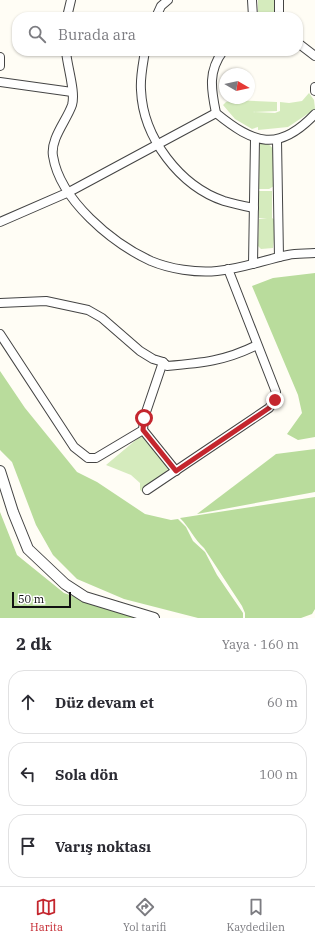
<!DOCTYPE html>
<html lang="tr">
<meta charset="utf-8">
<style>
:root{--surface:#fff;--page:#f2f2f3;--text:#2b2b33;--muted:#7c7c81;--line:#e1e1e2;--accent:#c4262e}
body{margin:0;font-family:"IBM Plex Serif",serif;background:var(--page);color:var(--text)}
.compass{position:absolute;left:219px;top:68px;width:36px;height:36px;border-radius:50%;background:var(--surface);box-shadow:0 1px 3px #0004;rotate:99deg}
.scale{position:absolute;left:12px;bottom:10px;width:59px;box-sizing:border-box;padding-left:4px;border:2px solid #111;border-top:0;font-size:11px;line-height:14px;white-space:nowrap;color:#111;-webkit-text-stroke:3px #fff;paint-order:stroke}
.stop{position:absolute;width:12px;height:12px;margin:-9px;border:3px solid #c4262e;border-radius:50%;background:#fff}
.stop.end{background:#c4262e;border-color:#fff;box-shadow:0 1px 4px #0008}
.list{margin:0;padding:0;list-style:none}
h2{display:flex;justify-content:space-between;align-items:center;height:52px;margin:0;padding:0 16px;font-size:17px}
h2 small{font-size:13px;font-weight:400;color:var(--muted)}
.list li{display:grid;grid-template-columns:26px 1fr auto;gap:12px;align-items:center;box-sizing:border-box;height:64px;margin:0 8px 8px;padding:0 8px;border:1px solid var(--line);border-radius:16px}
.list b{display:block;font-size:15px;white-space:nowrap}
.list em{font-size:13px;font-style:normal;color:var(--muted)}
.icon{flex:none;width:22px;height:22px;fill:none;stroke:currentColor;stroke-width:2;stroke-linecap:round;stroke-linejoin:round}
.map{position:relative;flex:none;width:315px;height:618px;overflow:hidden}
.search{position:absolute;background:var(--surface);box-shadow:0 1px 3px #0004;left:12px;right:12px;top:12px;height:44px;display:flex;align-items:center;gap:10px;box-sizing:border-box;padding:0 14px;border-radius:16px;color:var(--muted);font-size:15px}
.sheet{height:268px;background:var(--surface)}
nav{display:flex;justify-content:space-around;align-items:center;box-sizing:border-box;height:56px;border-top:1px solid var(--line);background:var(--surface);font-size:11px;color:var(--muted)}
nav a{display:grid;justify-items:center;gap:2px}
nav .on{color:var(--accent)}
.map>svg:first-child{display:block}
.green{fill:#d5ebbd}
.forest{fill:#b9dc9c}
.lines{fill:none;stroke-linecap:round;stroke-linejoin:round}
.minor-casing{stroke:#444;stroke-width:10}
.tertiary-casing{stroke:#444;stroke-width:12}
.minor{stroke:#fff;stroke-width:8}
.tertiary{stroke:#fff;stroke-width:10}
.route{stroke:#c4262e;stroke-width:5}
</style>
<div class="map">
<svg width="315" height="618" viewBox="0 0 315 618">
<rect width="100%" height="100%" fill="#fffdf5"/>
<g class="green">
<rect x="258" y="0" width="21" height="17"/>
<polygon points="309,93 314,100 315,109 288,127 258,130 258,127 252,129 235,119 223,105 226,102 231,100 277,102 277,111 252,112 275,113 280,111 280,102 289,103 302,101"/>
<path d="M262,142C282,145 274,171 274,186L269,189H258L260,143Z"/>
<polygon points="259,191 272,191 272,218 276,221 273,248 261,249 258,246 259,219 267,218 259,218"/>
<polygon points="143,434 169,468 146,494 140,490 140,483 131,475 106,465"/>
</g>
<g class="forest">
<polygon points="315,273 315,437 298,440 287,434 302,413 298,395 252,286 273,278"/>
<polygon points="0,371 25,408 77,472 97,482 145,514 171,520 178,519 186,527 193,541 205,552 217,575 243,613 243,618 198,618 124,599 77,579 53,555 36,525 12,462 0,450"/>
<polygon points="315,449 315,492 197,514 276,454"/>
<path d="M315,497V609L312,614L301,618H245V613L242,606L204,548C194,539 190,528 180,518Z"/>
<polygon points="0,512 17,555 64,593 137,618 0,618"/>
</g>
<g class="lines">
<defs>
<g id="minor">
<polyline points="252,0 253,17"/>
<polyline points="67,17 71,0"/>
<polyline points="156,17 161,6 168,0"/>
<polyline points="279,17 279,0"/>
<polyline points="298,43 315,56"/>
<path d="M66,51C67,66 76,92 72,105C67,120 50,139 53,156C60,200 112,243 151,261C170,269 196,273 217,271C241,269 264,260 288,255C297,253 306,254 315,253"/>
<path d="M145,51C143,64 140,77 141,90C143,138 180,186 224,201C234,204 244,206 254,208"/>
<path d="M223,51C208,71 211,89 216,113C254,144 278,153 315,114"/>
<polyline points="0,57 0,66"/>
<polyline points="0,82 72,92"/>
<polyline points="315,87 315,91"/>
<polyline points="277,140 279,257"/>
<polyline points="0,222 69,192 216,113"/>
<polyline points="253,264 255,139"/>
<path d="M0,303L46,301L88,310L102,318L140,351L153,359L163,362L167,366C202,363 225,361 257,345"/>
<polyline points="0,334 74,447 88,458 96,458 143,430"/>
<polyline points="163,362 144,418 143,430 176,471"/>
<polyline points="147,490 269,408 275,400 276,392 228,269"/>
</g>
<polyline id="tertiary" points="0,471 13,512 28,549 65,584 85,597 154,618"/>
</defs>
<use href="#minor" class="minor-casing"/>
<use href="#tertiary" class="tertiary-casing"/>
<use href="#minor" class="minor"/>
<use href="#tertiary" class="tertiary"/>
</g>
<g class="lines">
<polyline class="route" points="144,418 143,430 176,471 269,408 275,400"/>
</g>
</svg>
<svg class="compass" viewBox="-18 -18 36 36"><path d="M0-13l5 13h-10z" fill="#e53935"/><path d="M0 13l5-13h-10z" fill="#7c7c81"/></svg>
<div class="scale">50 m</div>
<div class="stop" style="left:144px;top:418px"></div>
<div class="stop end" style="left:275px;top:400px"></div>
<div class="search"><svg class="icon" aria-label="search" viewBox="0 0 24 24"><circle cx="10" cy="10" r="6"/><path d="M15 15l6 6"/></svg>Burada ara</div>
</div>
<section class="sheet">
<h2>2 dk<small>Yaya · 160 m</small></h2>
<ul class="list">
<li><svg class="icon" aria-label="ahead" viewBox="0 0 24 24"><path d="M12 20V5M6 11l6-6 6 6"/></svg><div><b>Düz devam et</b></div><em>60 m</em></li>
<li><svg class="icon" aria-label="left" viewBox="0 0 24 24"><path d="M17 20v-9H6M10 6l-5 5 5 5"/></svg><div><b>Sola dön</b></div><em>100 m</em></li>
<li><svg class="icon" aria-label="arrive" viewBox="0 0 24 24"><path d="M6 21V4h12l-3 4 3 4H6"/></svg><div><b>Varış noktası</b></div></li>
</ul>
</section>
<nav>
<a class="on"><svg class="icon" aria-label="map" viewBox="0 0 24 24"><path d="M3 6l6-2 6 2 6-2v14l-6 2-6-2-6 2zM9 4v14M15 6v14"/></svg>Harita</a>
<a><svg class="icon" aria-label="directions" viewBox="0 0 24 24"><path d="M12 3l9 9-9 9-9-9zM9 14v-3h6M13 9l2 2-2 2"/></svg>Yol tarifi</a>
<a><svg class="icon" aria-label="saved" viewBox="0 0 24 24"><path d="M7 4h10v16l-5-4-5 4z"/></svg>Kaydedilen</a>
</nav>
